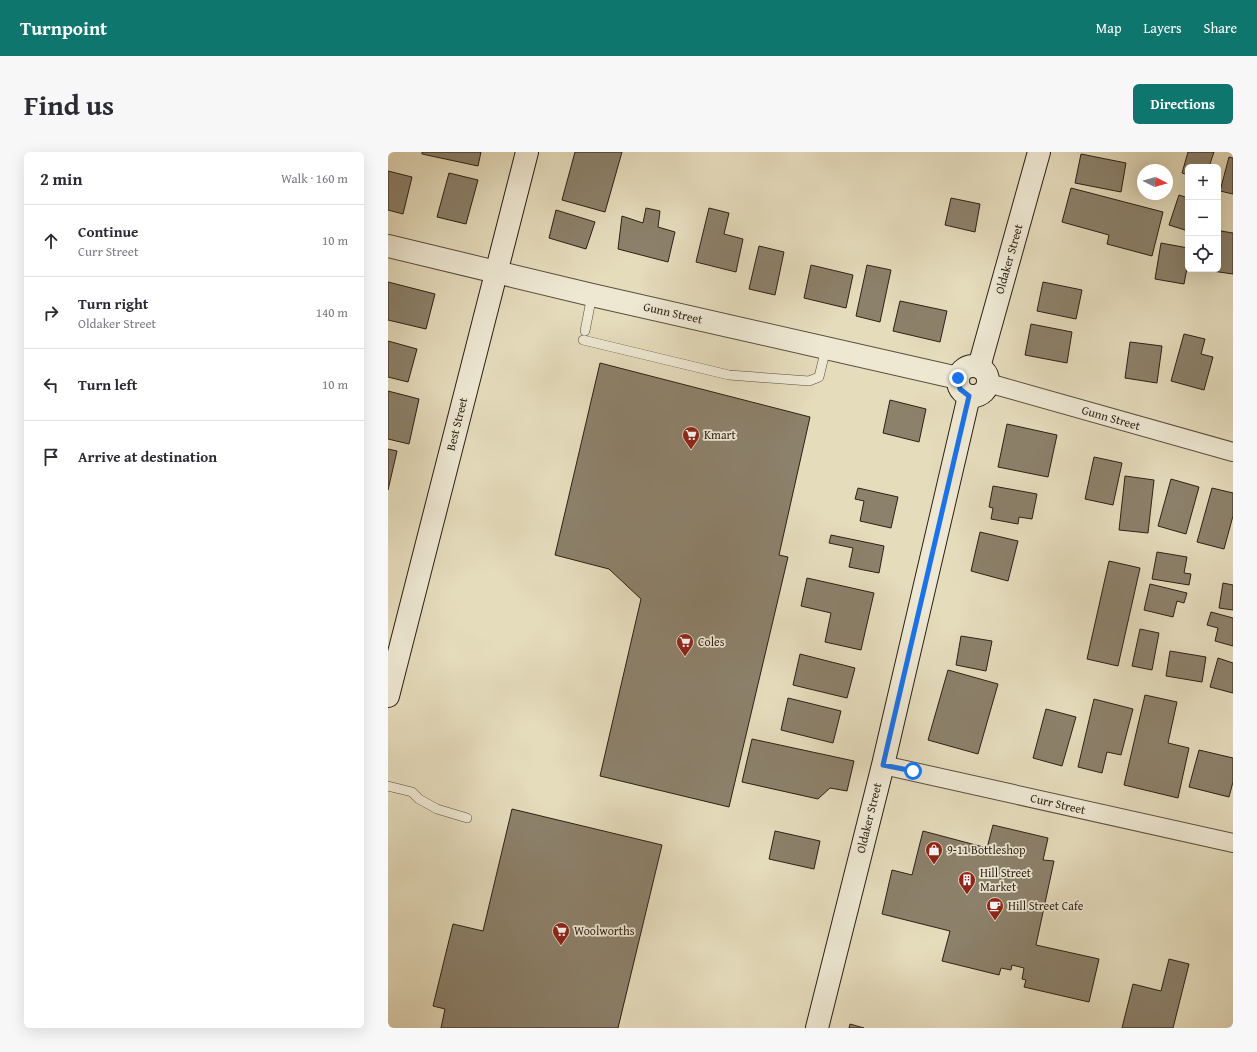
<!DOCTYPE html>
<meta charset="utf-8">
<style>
:root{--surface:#fff;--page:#f7f7f7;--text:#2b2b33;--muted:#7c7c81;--line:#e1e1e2;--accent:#0f766e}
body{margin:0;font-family:"Gentium Book Plus",serif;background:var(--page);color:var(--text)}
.controls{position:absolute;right:12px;top:12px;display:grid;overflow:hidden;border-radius:6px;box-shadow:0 4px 16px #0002}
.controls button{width:36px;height:36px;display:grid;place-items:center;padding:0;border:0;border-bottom:1px solid var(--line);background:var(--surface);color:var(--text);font:20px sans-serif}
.compass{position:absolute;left:749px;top:12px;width:36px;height:36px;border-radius:50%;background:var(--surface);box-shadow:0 4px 16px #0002;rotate:95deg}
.stop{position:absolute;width:12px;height:12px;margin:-9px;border:3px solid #1a73e8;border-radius:50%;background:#fff}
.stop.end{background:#1a73e8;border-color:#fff;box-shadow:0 1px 4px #0008}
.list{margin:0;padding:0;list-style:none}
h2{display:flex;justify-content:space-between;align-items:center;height:52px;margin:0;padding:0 16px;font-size:17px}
h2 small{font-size:13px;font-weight:400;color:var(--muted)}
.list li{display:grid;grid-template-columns:26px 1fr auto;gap:12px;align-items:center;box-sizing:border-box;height:72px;padding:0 16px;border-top:1px solid var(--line)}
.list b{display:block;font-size:15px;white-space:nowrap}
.list p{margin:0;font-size:13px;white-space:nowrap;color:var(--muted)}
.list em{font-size:13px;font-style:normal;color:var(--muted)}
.icon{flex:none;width:22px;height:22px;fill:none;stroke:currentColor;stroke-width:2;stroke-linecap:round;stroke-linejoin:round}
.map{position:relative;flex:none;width:845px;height:876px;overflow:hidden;border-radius:6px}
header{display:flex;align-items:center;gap:24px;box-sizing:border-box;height:56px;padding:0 20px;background:var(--accent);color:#fff}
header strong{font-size:19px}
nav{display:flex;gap:22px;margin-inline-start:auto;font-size:14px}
.intro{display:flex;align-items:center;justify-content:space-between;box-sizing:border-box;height:96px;padding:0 24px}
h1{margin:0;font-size:28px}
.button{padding:10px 18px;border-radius:6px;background:var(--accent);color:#fff;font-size:14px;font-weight:700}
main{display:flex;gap:24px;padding:0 24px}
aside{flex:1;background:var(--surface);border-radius:6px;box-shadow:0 4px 16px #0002}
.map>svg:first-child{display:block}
.building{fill:#8c816b;stroke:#2c1f14}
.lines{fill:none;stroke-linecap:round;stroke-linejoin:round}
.service-casing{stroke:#5a4e3e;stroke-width:10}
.minor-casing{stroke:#5a4e3e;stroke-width:20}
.tertiary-casing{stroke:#5a4e3e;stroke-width:24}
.secondary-casing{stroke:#2c1f14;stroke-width:24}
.service{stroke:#eee8d3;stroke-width:9}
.minor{stroke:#eee8d3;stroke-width:18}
.tertiary{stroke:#eee8d3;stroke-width:22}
.secondary{stroke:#eee8d3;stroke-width:22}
.route{stroke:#1a73e8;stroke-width:5}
.labels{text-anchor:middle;stroke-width:3.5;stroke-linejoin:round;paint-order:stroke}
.street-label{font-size:12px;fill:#2c1f14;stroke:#eee8d3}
.poi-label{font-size:12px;fill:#2c1f14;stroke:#eee8d3;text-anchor:start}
</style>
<header>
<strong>Turnpoint</strong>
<nav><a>Map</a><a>Layers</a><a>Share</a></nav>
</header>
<div class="intro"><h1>Find us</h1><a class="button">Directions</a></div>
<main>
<aside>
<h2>2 min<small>Walk · 160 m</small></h2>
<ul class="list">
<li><svg class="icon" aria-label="ahead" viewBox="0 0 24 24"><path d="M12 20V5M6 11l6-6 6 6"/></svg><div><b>Continue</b><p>Curr Street</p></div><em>10 m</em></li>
<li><svg class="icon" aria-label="right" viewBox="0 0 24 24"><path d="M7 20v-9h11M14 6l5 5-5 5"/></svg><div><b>Turn right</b><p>Oldaker Street</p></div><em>140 m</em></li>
<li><svg class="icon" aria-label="left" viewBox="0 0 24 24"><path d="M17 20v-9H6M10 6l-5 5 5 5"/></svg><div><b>Turn left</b></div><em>10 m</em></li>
<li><svg class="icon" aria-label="arrive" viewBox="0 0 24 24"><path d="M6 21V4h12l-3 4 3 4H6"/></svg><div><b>Arrive at destination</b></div></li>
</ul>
</aside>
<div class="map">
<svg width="845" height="876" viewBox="0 0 845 876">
<rect width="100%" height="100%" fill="#e5dcbc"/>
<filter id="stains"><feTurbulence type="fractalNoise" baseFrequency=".005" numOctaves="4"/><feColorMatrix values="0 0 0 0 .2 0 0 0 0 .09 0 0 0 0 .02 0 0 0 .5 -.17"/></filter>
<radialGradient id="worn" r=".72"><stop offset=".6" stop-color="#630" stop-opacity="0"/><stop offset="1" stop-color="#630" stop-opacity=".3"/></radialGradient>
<g class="building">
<polygon points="34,0 93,0 90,14 34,2"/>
<polygon points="187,0 234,0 217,60 174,48"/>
<polygon points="800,0 826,0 821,15 800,15 800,23 794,21"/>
<polygon points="693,2 738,11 733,40 687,31"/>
<polygon points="841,5 845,6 845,42 832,39"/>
<polygon points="0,19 24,25 15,62 0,58"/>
<polygon points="61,21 90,28 78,72 49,65"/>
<polygon points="683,36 775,60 764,104 719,92 721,83 674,70"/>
<polygon points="791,43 800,46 800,79 781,73"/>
<polygon points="563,46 592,52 587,80 557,73"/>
<polygon points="258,56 272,59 270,75 287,80 280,110 230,97 234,64 255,71"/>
<polygon points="321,56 341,61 336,82 355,87 348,120 308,110"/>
<polygon points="168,58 207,70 198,97 161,86"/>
<polygon points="833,79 845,81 845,122 824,119 825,117 830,117 830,92"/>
<polygon points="773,91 800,96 800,111 796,132 767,127"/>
<polygon points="371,94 396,100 387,143 361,137"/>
<polygon points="423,113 465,123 458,156 416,146"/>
<polygon points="479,113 503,118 492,170 468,164"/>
<polygon points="0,130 47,142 38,177 0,168"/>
<polygon points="655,130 694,138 688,167 649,159"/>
<polygon points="512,149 559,159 552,190 505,179"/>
<polygon points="643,172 684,180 679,211 637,203"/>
<polygon points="796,182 817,187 813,202 825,205 816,238 783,229"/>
<polygon points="0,189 29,197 20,230 0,225"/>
<polygon points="742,190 774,194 769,231 737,226"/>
<polygon points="212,211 422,265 391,403 400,405 341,655 212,624 253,447 221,417 167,403"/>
<polygon points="0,239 31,247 21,292 0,287"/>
<polygon points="502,248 538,257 531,290 495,281"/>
<polygon points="619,272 669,283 660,325 610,315"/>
<polygon points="0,297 9,299 0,338"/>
<polygon points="706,305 734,311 725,353 697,347"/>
<polygon points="737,324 766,328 760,381 731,378"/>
<polygon points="783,327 811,335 798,382 770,374"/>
<polygon points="605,334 649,342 644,367 631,365 630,372 603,367 605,356 601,355"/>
<polygon points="470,336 510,345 503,376 472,369 476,349 467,347"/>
<polygon points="824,336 845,341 845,364 836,397 809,390"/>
<polygon points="592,380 630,389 620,429 583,419"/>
<polygon points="443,383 496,394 491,421 461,415 465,396 441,391"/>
<polygon points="769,400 799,405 796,421 803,422 801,433 764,427"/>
<polygon points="721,409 752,416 730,514 699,507"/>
<polygon points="419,426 486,441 473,498 437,490 443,461 413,454"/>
<polygon points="835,431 845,433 845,458 831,456"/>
<polygon points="762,432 799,441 796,451 789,449 785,465 756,458"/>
<polygon points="823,460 845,466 845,494 827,489 830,476 819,473"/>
<polygon points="752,477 771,481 764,518 744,514"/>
<polygon points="573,484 604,489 598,519 568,513"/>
<polygon points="782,499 818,505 814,530 778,524"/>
<polygon points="412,502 467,516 459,546 405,533"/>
<polygon points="830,506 845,511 845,541 822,535"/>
<polygon points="560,518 610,532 590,602 540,588"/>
<polygon points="757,543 789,550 780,591 801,596 790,646 736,633"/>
<polygon points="400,546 453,559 445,591 393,578"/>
<polygon points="706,547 745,557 733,603 719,600 714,621 690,615"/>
<polygon points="658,557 688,565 674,614 645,606"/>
<polygon points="364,587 466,609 459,639 442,636 430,647 354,630"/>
<polygon points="811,598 845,606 845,630 841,645 801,635"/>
<polygon points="124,657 274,693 230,876 53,876 57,857 45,854 65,772 95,779"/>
<polygon points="605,673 660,686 655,708 666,709 648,793 711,807 701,850 636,835 638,828 634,827 636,816 624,813 623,818 613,816 611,823 554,809 562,779 494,762 504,718 524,723 535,679 599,696"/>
<polygon points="387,679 432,689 426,717 381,707"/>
<polygon points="781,807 801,812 785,876 734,876 745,832 773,839"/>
<polygon points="462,872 476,876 461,876"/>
</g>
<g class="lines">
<defs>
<g id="service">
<polyline points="197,179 204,143"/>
<polyline points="195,188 341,223 421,229 431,225 438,196"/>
<polyline points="0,634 24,640 31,647 49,657 79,666"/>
</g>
<g id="minor">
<polyline points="600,231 845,300"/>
<polyline points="495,613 845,691"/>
</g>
<polyline id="tertiary" points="0,94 204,143 570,226"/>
<g id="secondary">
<circle cx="585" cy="229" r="15"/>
<polyline points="591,215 651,0"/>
<polyline points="0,544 139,0"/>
<polyline points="429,876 495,613 581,244"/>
</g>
</defs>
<use href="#service" class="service-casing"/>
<use href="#minor" class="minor-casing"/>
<use href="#tertiary" class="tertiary-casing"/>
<use href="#secondary" class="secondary-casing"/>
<use href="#service" class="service"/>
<use href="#minor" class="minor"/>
<use href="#tertiary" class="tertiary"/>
<use href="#secondary" class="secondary"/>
</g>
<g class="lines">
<polyline class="route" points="525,619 495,613 581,244 572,237 570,226"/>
</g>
<defs>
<symbol id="supermarket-pin" viewBox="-11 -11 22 30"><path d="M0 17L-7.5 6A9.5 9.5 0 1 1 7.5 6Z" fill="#8f2418" stroke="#eee8d3"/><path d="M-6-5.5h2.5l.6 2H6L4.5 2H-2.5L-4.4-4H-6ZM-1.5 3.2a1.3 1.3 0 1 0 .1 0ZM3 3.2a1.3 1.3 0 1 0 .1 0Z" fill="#fff"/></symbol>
<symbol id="shop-pin" viewBox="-11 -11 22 30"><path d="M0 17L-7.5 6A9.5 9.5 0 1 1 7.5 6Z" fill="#8f2418" stroke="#eee8d3"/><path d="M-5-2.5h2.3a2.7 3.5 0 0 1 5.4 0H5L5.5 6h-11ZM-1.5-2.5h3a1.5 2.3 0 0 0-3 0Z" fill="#fff"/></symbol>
<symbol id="building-pin" viewBox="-11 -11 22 30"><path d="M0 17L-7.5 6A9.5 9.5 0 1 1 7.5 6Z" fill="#8f2418" stroke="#eee8d3"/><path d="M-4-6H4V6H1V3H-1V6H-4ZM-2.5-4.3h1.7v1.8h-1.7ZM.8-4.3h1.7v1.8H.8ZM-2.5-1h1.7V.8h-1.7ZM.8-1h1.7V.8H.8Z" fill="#fff"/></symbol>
<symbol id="cafe-pin" viewBox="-11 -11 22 30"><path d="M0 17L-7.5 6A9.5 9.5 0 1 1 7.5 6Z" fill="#8f2418" stroke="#eee8d3"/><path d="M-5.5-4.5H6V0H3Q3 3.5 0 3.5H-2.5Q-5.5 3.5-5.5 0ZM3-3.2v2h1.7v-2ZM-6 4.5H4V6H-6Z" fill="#fff"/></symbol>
</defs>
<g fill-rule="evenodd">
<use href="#supermarket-pin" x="293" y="273" width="20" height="27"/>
<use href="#supermarket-pin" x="287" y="480" width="20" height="27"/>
<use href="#shop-pin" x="536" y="688" width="20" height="27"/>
<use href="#building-pin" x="569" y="718" width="20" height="27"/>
<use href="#cafe-pin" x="597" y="744" width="20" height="27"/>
<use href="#supermarket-pin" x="163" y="769" width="20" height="27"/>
</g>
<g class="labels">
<g class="street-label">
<text transform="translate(621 107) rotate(-74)" y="4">Oldaker Street</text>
<text transform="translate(285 161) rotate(13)" y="4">Gunn Street</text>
<text transform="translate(723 266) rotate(16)" y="4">Gunn Street</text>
<text transform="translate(69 272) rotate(-76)" y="4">Best Street</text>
<text transform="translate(670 652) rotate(13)" y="4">Curr Street</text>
<text transform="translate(481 666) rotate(-76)" y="4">Oldaker Street</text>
</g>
<g class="poi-label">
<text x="316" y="287">Kmart</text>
<text x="310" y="494">Coles</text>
<text x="559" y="702">9-11 Bottleshop</text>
<text x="592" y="725">Hill Street<tspan x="592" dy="14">Market</tspan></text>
<text x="620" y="758">Hill Street Cafe</text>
<text x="186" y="783">Woolworths</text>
</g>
</g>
<rect width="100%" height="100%" filter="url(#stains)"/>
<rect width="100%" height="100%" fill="url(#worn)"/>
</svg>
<div class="controls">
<button>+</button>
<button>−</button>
<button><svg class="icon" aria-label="locate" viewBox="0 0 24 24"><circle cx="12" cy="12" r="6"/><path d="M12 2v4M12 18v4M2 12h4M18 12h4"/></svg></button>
</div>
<svg class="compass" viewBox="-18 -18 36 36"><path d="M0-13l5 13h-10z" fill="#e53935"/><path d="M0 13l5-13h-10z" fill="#7c7c81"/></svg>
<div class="stop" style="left:525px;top:619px"></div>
<div class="stop end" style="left:570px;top:226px"></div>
</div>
</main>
